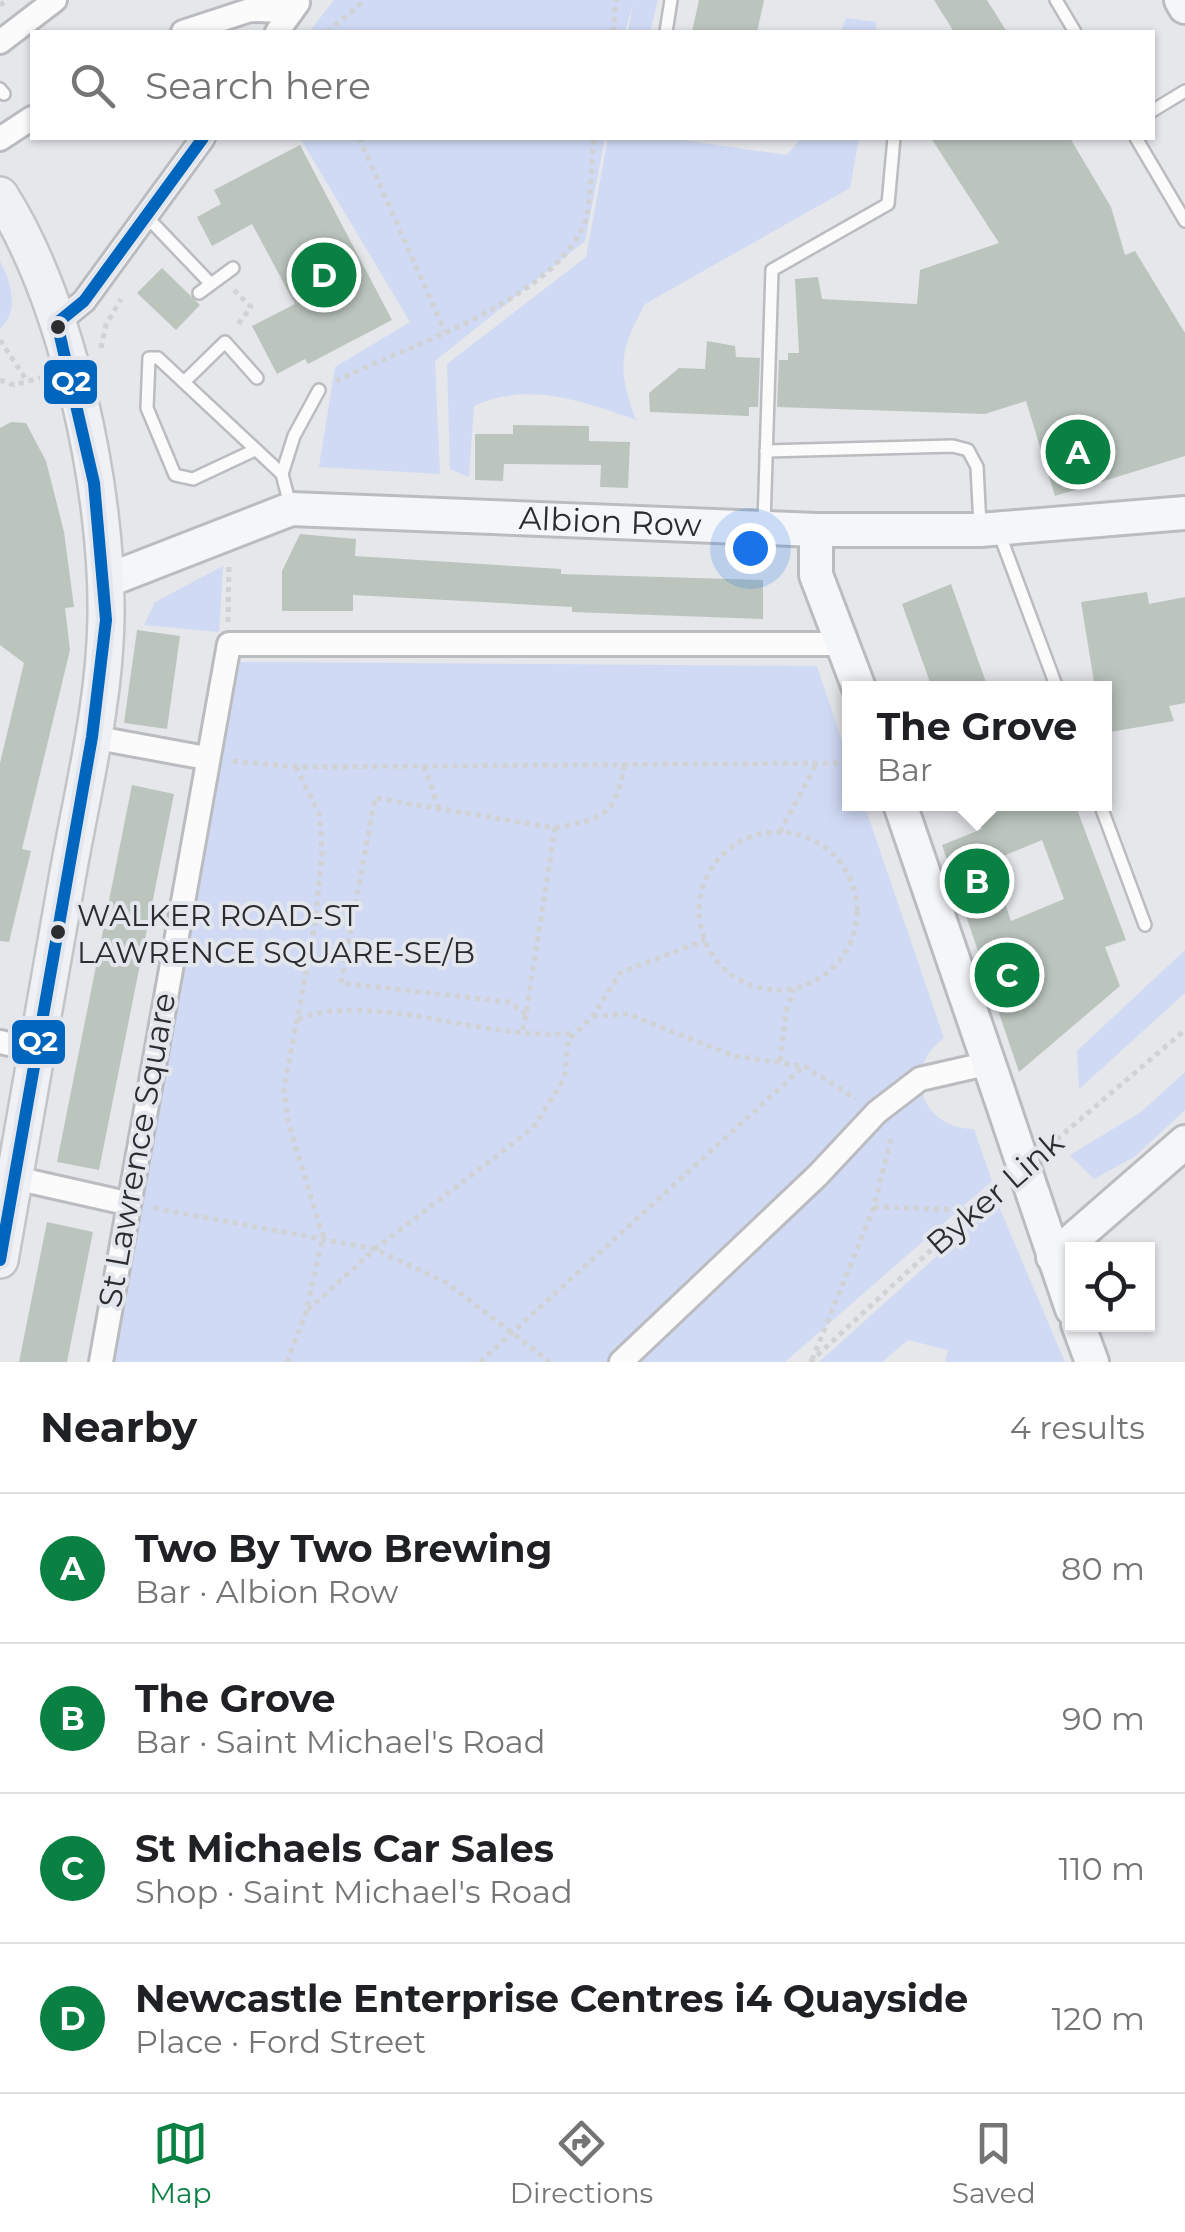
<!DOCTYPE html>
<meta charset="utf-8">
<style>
:root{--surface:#fff;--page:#f2f2f2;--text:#202124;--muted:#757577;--line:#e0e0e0;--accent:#0b8043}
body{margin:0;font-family:Montserrat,sans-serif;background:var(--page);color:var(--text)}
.controls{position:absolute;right:30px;bottom:30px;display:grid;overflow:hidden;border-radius:0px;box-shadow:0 2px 8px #0004}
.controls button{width:90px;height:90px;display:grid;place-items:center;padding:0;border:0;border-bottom:2px solid var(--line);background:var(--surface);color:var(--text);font:50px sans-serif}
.you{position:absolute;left:750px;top:548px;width:35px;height:35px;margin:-25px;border:8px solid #fff;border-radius:50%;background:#1a73e8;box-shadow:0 0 0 15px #1a73e833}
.badge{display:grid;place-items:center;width:65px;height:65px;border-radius:50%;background:var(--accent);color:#fff;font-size:32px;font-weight:700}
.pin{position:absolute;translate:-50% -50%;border:5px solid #fff;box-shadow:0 2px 10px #0006}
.popup{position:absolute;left:842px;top:681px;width:270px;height:130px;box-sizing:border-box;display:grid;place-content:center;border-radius:0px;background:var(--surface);filter:drop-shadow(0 2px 8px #0005);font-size:32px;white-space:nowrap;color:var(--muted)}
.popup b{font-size:38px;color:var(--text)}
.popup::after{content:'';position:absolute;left:50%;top:100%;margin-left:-20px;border:20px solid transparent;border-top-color:var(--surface)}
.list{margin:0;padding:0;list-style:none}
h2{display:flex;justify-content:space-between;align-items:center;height:130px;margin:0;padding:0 40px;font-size:42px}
h2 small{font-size:32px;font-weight:400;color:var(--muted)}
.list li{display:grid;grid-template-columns:65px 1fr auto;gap:30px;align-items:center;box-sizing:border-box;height:150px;padding:0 40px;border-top:2px solid var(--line)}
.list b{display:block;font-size:38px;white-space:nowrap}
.list p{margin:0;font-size:32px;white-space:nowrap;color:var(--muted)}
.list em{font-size:32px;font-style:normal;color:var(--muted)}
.icon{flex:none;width:55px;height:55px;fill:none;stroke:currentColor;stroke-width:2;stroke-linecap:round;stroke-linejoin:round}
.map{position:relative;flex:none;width:1185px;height:1362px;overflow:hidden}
.search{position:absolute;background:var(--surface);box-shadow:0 2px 8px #0004;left:30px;right:30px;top:30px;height:110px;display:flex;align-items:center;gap:25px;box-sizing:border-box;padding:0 35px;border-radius:0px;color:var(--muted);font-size:38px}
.sheet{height:730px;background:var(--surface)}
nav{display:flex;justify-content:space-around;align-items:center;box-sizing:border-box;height:140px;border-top:2px solid var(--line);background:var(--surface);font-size:28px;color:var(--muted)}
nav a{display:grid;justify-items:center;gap:5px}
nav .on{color:var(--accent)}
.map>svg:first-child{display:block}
.green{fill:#d0daf4}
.building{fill:#bbc5be;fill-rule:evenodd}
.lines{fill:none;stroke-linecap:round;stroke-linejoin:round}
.lane-casing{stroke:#bbbcc0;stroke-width:16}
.street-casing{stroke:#bbbcc0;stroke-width:28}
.secondary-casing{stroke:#bbbcc0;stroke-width:38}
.primary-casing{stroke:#c3c4c6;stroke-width:40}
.path{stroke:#d1d2d3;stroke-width:5;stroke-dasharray:5 5;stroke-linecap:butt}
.lane{stroke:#fbfbfc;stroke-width:11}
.street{stroke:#fbfbfc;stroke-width:22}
.secondary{stroke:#f5f6f9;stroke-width:32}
.primary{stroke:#eff1f5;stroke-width:35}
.secondary-bridge-casing{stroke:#bbbcc0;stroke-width:38;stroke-linecap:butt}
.secondary-bridge{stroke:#f5f6f9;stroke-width:32}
.bus-1-casing{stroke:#e3e6ed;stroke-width:20}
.bus-1{stroke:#0065bd;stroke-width:12}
.bus-dot{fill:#2c2d30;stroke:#e3e6ed;stroke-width:4}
.labels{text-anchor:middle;stroke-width:8;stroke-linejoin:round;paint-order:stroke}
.bus-label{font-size:30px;fill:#2c2d30;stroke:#e3e6ed;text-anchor:start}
.street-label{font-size:32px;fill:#2c2d30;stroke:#e3e6ed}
.line-badge{stroke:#e3e6ed;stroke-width:4}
.badge-label{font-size:28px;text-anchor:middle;font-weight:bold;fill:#fff}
</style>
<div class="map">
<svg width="1185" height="1362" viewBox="0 0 1185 1362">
<rect width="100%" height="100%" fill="#e5e7eb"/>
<g class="green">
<polygon points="334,0 658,0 650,32 628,32 633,3 625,32 309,32"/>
<polygon points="846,18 876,22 876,32 841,32"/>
<polygon points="300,138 605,138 585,241 435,361 440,474 319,467 335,367 410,322"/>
<path d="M608,138H668L787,155L801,138H859L850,188L645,304C619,352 617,369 636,420C583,401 527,381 474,406L469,477L450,469L447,364L586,257Z"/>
<path d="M0,261C11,282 20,311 0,329Z"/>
<polygon points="223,566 219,632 144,625 155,602"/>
<path d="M240,662L817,666L849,762L850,804H864L944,1038C900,1069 921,1129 974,1129L992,1181L785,1362H112Z"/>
<polygon points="1185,950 1185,993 1079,1089 1077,1051"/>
<polygon points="1185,1072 1185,1110 1134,1157 1094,1179 1070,1155 1141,1112"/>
<polygon points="997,1202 1065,1362 945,1362 948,1350 908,1340 882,1362 819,1362"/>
</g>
<g class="building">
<polygon points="699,0 764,0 757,32 692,32"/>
<polygon points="934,0 987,0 1007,32 954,32"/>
<polygon points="931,138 1070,138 1111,207 1125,255 1135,251 1185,333 1185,456 1055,496 1026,401 985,414 777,407 779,360 788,360 788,353 799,353 795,279 818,277 822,299 917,304 920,270 999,243"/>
<polygon points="300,145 392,320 308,364 305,359 277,374 252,326 295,304 252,224 212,246 197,217 221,204 214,190"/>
<polygon points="162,268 200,305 176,330 137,293"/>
<polygon points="707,341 735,346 736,357 760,358 758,407 749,407 749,416 650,412 649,393 679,368 705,369"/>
<polygon points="11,422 26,423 46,461 64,532 74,607 65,608 70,650 22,849 31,851 9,942 0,941 0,763 24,663 0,645 0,428"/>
<polygon points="513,425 589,426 589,441 630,442 628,488 600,487 601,465 504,464 503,481 475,480 475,434 513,434"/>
<polygon points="300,534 356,539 355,556 561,569 561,574 763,580 763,619 572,612 572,607 353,595 353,611 282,611 282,571"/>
<polygon points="951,584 988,688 932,688 902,604"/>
<polygon points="1147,592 1149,604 1185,597 1185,703 1169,706 1174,721 1104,733 1104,688 1095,688 1081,602"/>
<polygon points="137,630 180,636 167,729 124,723"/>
<polygon points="132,785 174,794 99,1170 57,1162"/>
<path d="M972,804H1075L1126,940L1105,947L1120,986L1019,1072L942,845L982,829ZM1042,840L1064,899L1011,921L991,861Z"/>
<polygon points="47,1222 93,1232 67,1362 19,1362"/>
</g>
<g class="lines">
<defs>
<g id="lane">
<polyline points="1056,0 1075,32"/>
<polyline points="666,32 671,0"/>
<polyline points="0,89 4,94"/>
<polyline points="1152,111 1185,91"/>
<polyline points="1136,138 1185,221"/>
<polyline points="147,217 210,283"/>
<polyline points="199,293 233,268"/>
<polyline points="184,382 225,342 257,378"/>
<polyline points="255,450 193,479 175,475 147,408 149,358 158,358 282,474 290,505"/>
<polyline points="766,451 953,446 968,450 977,467 980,526"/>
<polyline points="282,474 294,436 319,390"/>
<polyline points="764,523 772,270 888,204 894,138"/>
<polyline points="998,530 1057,688"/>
<polyline points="1100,804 1145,925"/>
</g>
<g id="street">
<polyline points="183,32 250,10 292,11"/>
<polyline points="277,32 298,3"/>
<polyline points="0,42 55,0"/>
<polyline points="0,139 32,118"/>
<polyline points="57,323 84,301 203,138"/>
<polyline points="92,737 206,758"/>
<polyline points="0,1042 36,1050"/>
<polyline points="15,1178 126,1203"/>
<polyline points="101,1362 229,644 844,644"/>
<polyline points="621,1362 818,1175 877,1112 920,1079 990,1063"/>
</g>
<g id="secondary">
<polyline points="1181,0 1185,7"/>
<polyline points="816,530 816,575 859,688"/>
<path id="s1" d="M106,581L291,509L816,530H980L1185,513"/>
<polyline points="900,804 1000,1096"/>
<polyline points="1033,1194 1072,1309"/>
<polyline points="1053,1257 1185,1142"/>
<polyline points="1078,1324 1092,1362"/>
</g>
<path id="primary" d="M0,195C68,302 108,490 106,617C105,704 82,793 67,879C44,1006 23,1133 0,1260"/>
</defs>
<use href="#lane" class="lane-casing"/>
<use href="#street" class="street-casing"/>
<use href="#secondary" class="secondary-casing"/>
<use href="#primary" class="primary-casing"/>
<g class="path">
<polyline points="0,5 7,0"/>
<polyline points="327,32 365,0"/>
<polyline points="613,32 616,0"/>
<polyline points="359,138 445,332"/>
<polyline points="234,290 251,307 236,327"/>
<polyline points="0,340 27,381"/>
<polyline points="101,348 106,325 121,299"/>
<polyline points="0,380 14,385 43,377"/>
<path d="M336,381C408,345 544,305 582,229C592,210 591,161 594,138"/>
<polyline points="228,622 229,563"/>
<polyline points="233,761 296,767 850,763"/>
<polyline points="424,766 439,809"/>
<path d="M555,828C602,819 617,816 624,765"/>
<polyline points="780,832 816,764"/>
<circle cx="778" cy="911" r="79"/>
<polyline points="593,1016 628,1014 734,1056 804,1066 856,1099"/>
<path d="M298,1019C373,990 492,1043 573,1033"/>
<polyline points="523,1030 526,1014 555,828 375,798 341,983 509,1002 526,1014"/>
<polyline points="780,1061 786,1011 794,989"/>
<polyline points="1049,1146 1185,1030"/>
<polyline points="874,1207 971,1210"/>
<polyline points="154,1208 375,1249 447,1283 550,1362"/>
<polyline points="308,1310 375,1249 533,1128 564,1079 568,1040 593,1016 620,973 705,940"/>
<polyline points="812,1360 874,1207 892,1134"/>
<polyline points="287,1362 306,1312 323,1236 288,1122 284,1088 315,925 322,853 320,816 296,767"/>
<polyline points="480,1362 803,1067"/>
<polyline points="810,1362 998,1188"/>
</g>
<use href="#lane" class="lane"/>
<use href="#street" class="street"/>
<use href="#secondary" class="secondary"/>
<use href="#primary" class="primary"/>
<defs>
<polyline id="secondary-bridge" points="1000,1096 1033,1194"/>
</defs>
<use href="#secondary-bridge" class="secondary-bridge-casing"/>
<use href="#secondary-bridge" class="secondary-bridge"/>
<defs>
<polyline id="bus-1" points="0,1260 92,737 106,620 94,483 57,323 84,301 203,138"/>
</defs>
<use href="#bus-1" class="bus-1-casing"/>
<use href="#bus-1" class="bus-1"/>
</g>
<g class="bus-dot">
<circle cx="58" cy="327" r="9"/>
<circle cx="58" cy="932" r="9"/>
</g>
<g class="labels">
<g class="bus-label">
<text x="77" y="926">WALKER ROAD-ST<tspan x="77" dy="37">LAWRENCE SQUARE-SE/B</tspan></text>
</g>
<g class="street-label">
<text dy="11" stroke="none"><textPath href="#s1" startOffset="518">Albion Row</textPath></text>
<text transform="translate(137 1150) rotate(-80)" y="11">St Lawrence Square</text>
<text transform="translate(995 1193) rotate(-41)" y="11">Byker Link</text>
</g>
</g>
<g class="line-badge">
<rect x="42" y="358" width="57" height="48" rx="10" fill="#0065bd"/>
<rect x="10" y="1018" width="57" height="48" rx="10" fill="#0065bd"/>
</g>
<g class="badge-label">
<text x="71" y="391">Q2</text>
<text x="38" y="1051">Q2</text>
</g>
</svg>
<div class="controls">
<button><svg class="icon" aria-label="locate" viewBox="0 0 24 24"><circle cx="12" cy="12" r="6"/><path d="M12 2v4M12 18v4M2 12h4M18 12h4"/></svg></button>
</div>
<div class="you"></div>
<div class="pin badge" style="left:1078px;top:452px">A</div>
<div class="pin badge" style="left:977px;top:881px">B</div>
<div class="popup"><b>The Grove</b>Bar</div>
<div class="pin badge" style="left:1007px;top:975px">C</div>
<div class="pin badge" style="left:324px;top:275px">D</div>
<div class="search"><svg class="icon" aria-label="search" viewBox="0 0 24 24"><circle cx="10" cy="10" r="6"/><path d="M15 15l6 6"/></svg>Search here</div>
</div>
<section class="sheet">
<h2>Nearby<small>4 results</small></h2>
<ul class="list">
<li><span class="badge">A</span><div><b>Two By Two Brewing</b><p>Bar · Albion Row</p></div><em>80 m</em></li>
<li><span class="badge">B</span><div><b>The Grove</b><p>Bar · Saint Michael's Road</p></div><em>90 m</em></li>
<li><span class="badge">C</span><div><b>St Michaels Car Sales</b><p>Shop · Saint Michael's Road</p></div><em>110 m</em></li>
<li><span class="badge">D</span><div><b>Newcastle Enterprise Centres i4 Quayside</b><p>Place · Ford Street</p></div><em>120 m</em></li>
</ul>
</section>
<nav>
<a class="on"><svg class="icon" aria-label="map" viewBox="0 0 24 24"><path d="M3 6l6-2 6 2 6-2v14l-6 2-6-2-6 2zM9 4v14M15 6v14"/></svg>Map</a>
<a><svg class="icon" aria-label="directions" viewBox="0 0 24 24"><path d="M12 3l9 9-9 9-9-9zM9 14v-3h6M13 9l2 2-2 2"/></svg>Directions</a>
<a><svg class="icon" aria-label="saved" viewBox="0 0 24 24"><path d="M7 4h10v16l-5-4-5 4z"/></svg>Saved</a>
</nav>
